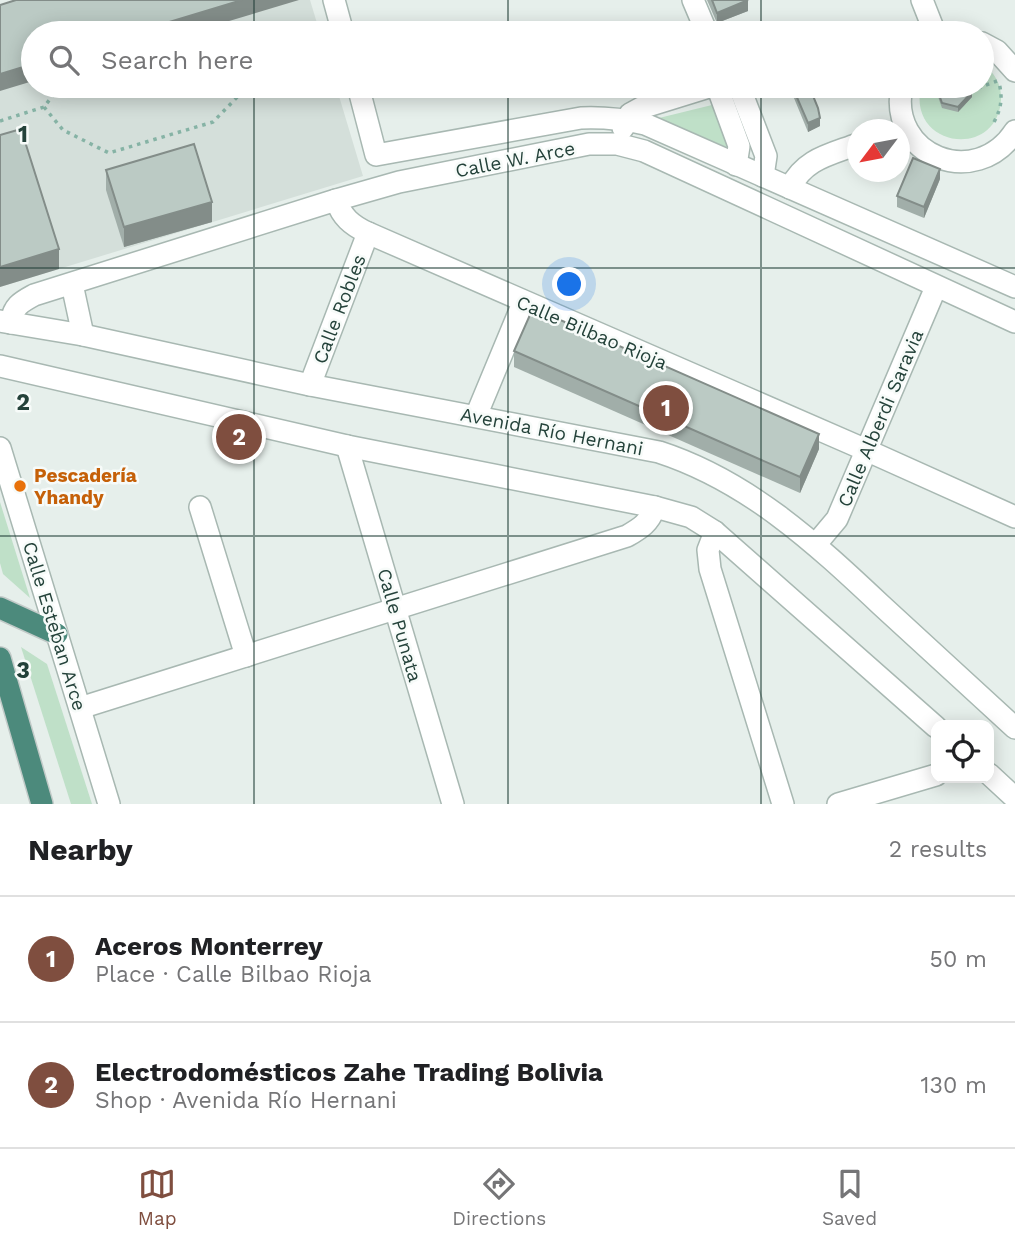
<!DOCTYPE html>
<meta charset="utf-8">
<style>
:root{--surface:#fff;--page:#f6f6f6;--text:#202124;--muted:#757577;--line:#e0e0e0;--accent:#7f4e3f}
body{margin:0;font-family:"Work Sans",sans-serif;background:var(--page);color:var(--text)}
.controls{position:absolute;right:21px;bottom:21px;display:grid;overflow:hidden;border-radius:14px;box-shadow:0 4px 18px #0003}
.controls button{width:63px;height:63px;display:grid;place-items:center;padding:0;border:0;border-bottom:2px solid var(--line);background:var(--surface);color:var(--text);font:35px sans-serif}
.compass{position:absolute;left:847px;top:119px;width:63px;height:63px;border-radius:50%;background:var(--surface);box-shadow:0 4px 18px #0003;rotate:238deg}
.you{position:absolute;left:570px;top:285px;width:24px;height:24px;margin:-18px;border:5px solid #fff;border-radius:50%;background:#1a73e8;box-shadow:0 0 0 10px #1a73e833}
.badge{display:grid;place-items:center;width:46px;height:46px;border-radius:50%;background:var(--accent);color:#fff;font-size:23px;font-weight:700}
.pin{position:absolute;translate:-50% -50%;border:4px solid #fff;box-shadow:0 2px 7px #0006}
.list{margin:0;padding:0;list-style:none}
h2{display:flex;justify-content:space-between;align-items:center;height:91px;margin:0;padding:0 28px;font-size:30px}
h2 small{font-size:23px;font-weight:400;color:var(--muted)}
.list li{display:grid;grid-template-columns:46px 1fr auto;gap:21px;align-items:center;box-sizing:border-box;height:126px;padding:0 28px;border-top:2px solid var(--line)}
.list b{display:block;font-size:26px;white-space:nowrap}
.list p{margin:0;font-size:23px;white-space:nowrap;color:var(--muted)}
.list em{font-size:23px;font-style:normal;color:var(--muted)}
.icon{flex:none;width:38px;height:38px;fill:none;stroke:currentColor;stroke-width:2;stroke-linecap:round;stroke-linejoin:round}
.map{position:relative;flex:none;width:1015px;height:804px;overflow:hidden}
.search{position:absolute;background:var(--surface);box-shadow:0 4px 18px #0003;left:21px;right:21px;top:21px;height:77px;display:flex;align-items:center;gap:18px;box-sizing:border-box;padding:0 24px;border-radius:38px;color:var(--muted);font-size:26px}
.sheet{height:343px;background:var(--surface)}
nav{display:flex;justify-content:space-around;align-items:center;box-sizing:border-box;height:98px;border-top:2px solid var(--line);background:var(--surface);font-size:19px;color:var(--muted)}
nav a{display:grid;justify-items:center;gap:4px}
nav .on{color:var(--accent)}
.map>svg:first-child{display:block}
.built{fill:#d4dfda}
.green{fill:#bfe0c8}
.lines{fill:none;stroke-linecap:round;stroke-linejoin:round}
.minor-casing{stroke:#a8b8b2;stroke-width:24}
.tertiary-casing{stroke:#a8b8b2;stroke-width:24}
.trunk-casing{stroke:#c2cac8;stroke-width:24}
.path{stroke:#86b3a5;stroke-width:3.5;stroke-dasharray:3.5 5;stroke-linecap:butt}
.minor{stroke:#fff;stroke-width:21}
.tertiary{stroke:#fff;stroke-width:21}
.trunk{stroke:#4c8a7c;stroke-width:21}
.wall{fill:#a1aea9}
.shaded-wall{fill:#838d89}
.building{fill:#bbcac4;stroke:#838d89;stroke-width:2}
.grid{fill:none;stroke:#24423a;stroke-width:2;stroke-opacity:0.55}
.food-dot{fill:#e8710a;stroke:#f7fbf9;stroke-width:2.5}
.labels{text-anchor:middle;stroke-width:5;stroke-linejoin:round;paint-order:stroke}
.street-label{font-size:19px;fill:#24423a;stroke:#f7fbf9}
.food-label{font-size:19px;font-weight:bold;fill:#c56008;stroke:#f7fbf9;text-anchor:start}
.grid-label{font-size:23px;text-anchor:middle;font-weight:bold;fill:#24423a;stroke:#f7fbf9;stroke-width:5;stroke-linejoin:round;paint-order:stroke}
</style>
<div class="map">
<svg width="1015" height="804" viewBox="0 0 1015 804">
<rect width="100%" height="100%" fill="#e6efeb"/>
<g class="built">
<polygon points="180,0 310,0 320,33 73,33"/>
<polygon points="33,46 33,86 336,86 363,176 0,287 0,56"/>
</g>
<g class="green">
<path d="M982,63C994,72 1002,84 1001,100C997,160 907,148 921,86H982Z"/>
<polygon points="716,104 733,150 659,118"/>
<polygon points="0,502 30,598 3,574 0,563"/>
<polygon points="21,647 47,664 92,804 71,804"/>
</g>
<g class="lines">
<defs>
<g id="minor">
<polyline points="334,0 343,33"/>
<polyline points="693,0 707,33"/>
<polyline points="922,0 935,33"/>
<polyline points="982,43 997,51 1015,71"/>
<path d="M358,86L376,155L581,118C604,117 623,119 645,124L1015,287"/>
<polyline points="717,86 739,146 736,165"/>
<polyline points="739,86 766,156 763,176"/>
<path d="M902,86C887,156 976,191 1015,131"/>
<polyline points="623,128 630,114 641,108 712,86"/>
<path d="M790,188C804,159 829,155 858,144"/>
<path d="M336,200C342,217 351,225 368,233L866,450L1015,517"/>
<polyline points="72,284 83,335"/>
<path d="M11,323C13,306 21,302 34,295L336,200L399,182L589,144H617L644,151L1015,322"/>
<polyline points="310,385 368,233"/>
<polyline points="476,416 523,303"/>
<polyline points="347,446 453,804"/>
<polyline points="0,448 109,804"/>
<polyline points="200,507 246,656"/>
<polyline points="715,532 708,550 710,569 783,804"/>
<polyline points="816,544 837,519 936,287"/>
<path d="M80,708L627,536C641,528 649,523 655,507"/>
<polyline points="838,804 936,775"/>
</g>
<g id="tertiary">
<path d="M0,321L83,335L310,385L659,452C748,481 814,542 881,605C926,646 970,687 1015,728"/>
<polyline points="0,366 347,446 655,507 691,517 715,532 936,727"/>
<polyline points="989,774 1015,798"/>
</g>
<g id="trunk">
<polyline points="0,608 57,634"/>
<polyline points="0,658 42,804"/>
</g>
</defs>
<use href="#minor" class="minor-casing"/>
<use href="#tertiary" class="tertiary-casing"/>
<use href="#trunk" class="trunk-casing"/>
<g class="path">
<polyline points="214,33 228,28 230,33"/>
<polyline points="970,91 997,81"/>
<polyline points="44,107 63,130 109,153 213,122 248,86"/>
<polyline points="0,121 44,107 60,86"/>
<path d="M994,122C1001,109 1003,98 999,83"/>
</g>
<use href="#minor" class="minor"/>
<use href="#tertiary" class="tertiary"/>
<use href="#trunk" class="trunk"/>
</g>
<g class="wall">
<polygon points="707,0 747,0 748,11 717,23"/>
<polygon points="789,86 809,86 820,126 808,132"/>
<polygon points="937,89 972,97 958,112 942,108 937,94"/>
<polygon points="106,170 212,222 124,247 106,190"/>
<polygon points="940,179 924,218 897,207 897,196"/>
<polygon points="514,351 819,449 800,493 514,367"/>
</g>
<g class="shaded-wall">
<polygon points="242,0 299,0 189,33 133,33"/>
<polygon points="748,0 748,11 717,23 717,13"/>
<polygon points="33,64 33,81 0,91 0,74"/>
<polygon points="972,92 972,97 958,112 958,107"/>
<polygon points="820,118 820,126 808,132 808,123"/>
<polygon points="940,169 940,179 924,218 924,207"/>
<polygon points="212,202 212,222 124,247 124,227"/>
<polygon points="59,249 59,269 0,287 0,267"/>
<polygon points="819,434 819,449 800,493 800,477"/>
</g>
<g class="building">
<polygon points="16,0 242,0 133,33 33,33 33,64 0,74 0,5"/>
<polygon points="712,0 748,0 717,13"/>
<polygon points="785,29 787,33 774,33"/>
<polygon points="792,86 809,86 818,108 820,118 808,123"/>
<polygon points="939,86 970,86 972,92 958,107 942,103 937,89"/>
<polygon points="21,129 59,249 0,267 0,135"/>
<polygon points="194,144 212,202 124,227 106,170"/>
<polygon points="913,158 940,169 924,207 897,196"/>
<polygon points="533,308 819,434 800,477 514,351"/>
</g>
<path class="grid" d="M254,0V33M508,0V33M761,0V33M254,86V804M508,86V804M761,86V804M0,268H1015M0,536H1015"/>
<circle class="food-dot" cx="20" cy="486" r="7"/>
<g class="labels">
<g class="street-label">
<text transform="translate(515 159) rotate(-11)" y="7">Calle W. Arce</text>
<text transform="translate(339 309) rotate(-69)" y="7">Calle Robles</text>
<text transform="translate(592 332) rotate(23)" y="7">Calle Bilbao Rioja</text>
<text transform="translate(880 418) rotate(-67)" y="7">Calle Alberdi Saravia</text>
<text transform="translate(552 431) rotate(11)" y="7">Avenida Río Hernani</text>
<text transform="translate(400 625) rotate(74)" y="7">Calle Punata</text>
<text transform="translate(55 626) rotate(73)" y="7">Calle Esteban Arce</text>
</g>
<g class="food-label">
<text x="34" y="482">Pescadería<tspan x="34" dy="22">Yhandy</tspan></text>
</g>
</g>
<g class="grid-label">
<text x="23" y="142">1</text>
<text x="23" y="410">2</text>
<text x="23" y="678">3</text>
</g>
</svg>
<div class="controls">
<button><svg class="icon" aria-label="locate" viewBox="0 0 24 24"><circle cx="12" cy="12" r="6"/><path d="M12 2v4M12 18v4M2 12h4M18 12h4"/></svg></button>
</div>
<svg class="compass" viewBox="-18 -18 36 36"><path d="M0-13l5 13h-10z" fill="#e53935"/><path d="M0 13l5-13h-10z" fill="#757577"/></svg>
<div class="you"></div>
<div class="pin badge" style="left:666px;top:408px">1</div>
<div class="pin badge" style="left:239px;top:437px">2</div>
<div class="search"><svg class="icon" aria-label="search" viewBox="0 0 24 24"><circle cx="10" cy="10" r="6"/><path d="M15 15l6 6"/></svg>Search here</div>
</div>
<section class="sheet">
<h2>Nearby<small>2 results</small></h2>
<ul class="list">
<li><span class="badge">1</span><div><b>Aceros Monterrey</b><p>Place · Calle Bilbao Rioja</p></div><em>50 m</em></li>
<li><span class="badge">2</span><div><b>Electrodomésticos Zahe Trading Bolivia</b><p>Shop · Avenida Río Hernani</p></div><em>130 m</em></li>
</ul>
</section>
<nav>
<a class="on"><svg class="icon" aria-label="map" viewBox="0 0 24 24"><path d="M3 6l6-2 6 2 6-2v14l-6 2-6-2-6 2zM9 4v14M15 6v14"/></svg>Map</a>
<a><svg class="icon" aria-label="directions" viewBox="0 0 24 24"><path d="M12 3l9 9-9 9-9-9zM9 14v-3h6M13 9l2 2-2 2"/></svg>Directions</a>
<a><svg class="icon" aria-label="saved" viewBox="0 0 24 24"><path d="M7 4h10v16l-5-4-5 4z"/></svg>Saved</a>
</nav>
